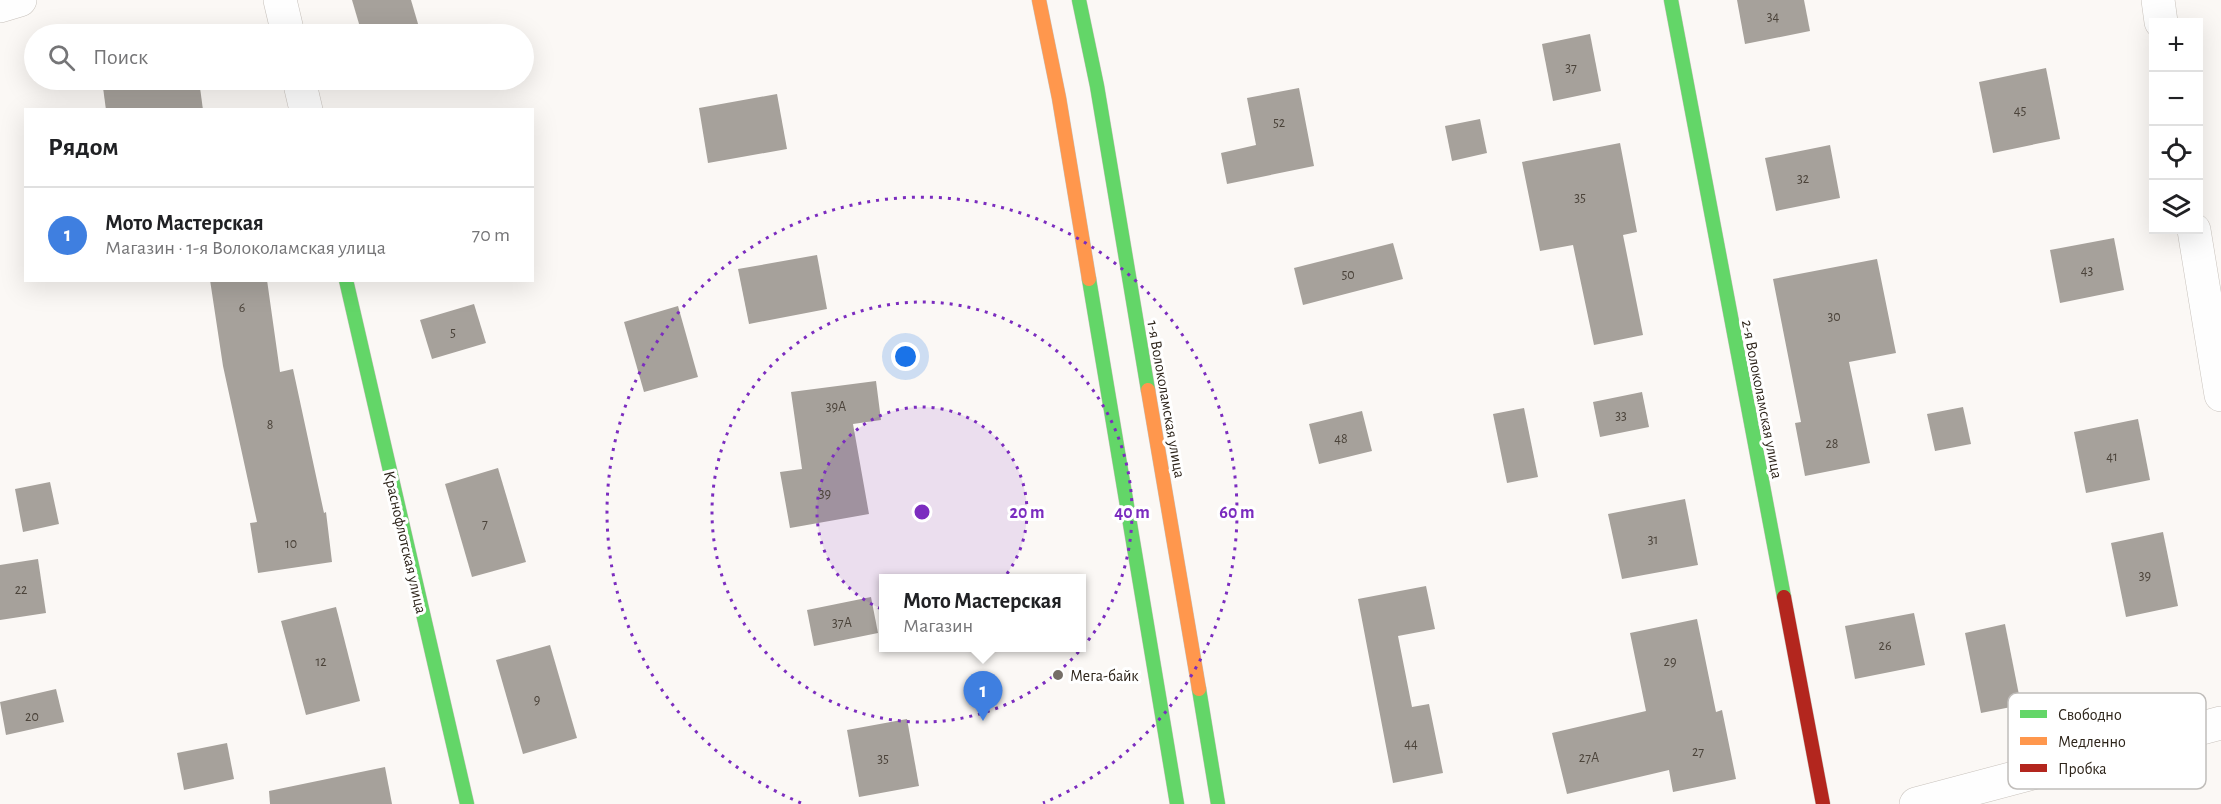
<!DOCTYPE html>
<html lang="ru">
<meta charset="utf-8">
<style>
:root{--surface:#fff;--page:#f2f2f2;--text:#202124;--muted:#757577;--line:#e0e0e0;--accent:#756e67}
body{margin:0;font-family:"Alegreya Sans",sans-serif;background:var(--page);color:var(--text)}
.controls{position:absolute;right:18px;top:18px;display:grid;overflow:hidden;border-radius:0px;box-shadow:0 6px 24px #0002}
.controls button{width:54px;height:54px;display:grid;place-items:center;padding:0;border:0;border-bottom:2px solid var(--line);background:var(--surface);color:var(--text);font:30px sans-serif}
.you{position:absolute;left:906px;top:357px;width:21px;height:21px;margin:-15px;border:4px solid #fff;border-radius:50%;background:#1a73e8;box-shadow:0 0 0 9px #1a73e833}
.badge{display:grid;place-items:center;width:39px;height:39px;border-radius:50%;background:var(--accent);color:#fff;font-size:20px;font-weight:700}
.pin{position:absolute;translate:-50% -50px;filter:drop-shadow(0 2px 3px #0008)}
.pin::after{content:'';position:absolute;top:32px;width:21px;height:18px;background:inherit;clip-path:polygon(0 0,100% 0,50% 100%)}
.popup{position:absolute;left:879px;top:574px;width:207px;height:78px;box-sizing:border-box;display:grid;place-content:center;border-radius:0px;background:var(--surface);filter:drop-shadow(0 2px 4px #0005);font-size:20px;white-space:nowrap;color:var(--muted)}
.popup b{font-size:22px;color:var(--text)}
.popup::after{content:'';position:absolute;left:50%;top:100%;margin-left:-12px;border:12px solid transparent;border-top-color:var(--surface)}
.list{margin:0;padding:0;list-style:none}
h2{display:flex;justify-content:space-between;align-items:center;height:78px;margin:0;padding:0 24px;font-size:26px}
h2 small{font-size:20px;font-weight:400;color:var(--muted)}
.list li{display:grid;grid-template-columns:39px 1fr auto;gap:18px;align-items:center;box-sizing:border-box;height:96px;padding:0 24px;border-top:2px solid var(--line)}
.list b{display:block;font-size:22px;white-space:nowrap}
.list p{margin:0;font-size:20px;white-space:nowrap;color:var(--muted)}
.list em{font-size:20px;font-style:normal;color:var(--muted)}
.icon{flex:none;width:33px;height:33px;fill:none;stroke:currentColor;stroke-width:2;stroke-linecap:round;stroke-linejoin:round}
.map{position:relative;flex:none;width:2221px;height:804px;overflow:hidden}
.search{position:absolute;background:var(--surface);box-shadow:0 6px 24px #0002;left:24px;top:24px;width:510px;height:66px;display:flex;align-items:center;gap:15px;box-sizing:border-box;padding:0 21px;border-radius:33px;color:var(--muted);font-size:22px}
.panel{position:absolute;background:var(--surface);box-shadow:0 6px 24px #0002;left:24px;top:108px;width:510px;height:174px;border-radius:0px}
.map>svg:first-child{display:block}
.building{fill:#a6a19b}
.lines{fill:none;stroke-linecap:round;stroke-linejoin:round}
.street-casing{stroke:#c8c2bc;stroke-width:34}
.fast-casing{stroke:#c8c2bc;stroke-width:15}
.slow-casing{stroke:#c8c2bc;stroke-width:15}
.jam-casing{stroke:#c8c2bc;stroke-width:15}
.street{stroke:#fefefe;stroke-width:33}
.fast{stroke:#63d668;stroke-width:14}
.slow{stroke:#ff974d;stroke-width:14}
.jam{stroke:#b3261e;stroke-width:14}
.ring{fill:none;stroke:#7b2cbf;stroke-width:3;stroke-dasharray:3 6}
.poi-dot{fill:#756e67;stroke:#fff;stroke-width:2}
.labels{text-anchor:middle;stroke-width:6;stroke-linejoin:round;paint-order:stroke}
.number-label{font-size:14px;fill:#4b433a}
.street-label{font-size:16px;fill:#2d241a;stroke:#fff}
.poi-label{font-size:16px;fill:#2d241a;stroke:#fff;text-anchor:start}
.key{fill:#fff;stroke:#c0bdba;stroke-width:1.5}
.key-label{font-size:16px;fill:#2d241a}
.centre{fill:#7b2cbf;stroke:#fff;stroke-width:3}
.ring-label{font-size:18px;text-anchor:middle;font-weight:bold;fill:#7b2cbf;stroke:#fff;stroke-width:6;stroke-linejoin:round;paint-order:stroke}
</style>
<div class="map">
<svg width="2221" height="804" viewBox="0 0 2221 804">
<rect width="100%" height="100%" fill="#fbf8f5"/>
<g class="building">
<polygon points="352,0 411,0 421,34 362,34"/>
<polygon points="1737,0 1804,0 1810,31 1745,44"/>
<polygon points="1590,34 1601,91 1553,101 1542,44"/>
<polygon points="2046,68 2060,139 1993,153 1979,82"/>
<polygon points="102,80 199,80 203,110 106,110"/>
<polygon points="1299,88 1314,166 1227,184 1221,153 1256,145 1247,98"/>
<polygon points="777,94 787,149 708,163 699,108"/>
<polygon points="1480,119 1487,153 1452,161 1445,126"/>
<polygon points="1620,143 1637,232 1623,235 1643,335 1594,345 1573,245 1540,251 1522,162"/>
<polygon points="1830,145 1840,198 1776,211 1765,158"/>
<polygon points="2114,238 2124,290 2060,303 2050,250"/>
<polygon points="1393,243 1403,279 1303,305 1294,268"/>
<polygon points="817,255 827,309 749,324 738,269"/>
<polygon points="1877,259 1896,353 1849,362 1870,463 1805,476 1795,423 1801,422 1773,279"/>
<polygon points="210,280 267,280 280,372 293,369 324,513 326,512 332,562 258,573 250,523 257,522 223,366"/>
<polygon points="474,304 486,343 432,359 420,320"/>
<polygon points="678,306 698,377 644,392 624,322"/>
<polygon points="876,381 881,420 853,424 869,514 790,528 780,472 802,469 791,392"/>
<polygon points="1642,392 1649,427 1600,437 1593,402"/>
<polygon points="1963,407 1971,444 1935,451 1927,414"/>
<polygon points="1524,408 1538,477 1507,483 1493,414"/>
<polygon points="1362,411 1372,451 1319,464 1309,424"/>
<polygon points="2138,419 2150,480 2086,493 2074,432"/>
<polygon points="498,468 526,562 472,577 445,484"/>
<polygon points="50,482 59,524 23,532 15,489"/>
<polygon points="1685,499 1698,565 1622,579 1608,514"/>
<polygon points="2163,532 2178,606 2126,617 2111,543"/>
<polygon points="38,559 46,613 0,620 0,565"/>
<polygon points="1426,586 1435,629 1398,636 1412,707 1429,704 1443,773 1393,783 1358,599"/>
<polygon points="871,597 878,633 814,646 807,610"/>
<polygon points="336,607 360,701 306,715 281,621"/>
<polygon points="1914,613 1925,665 1855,679 1845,626"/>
<polygon points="1697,619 1716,712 1722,710 1736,779 1673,792 1669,770 1567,794 1552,733 1646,711 1630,633"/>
<polygon points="2005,624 2021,705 1981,713 1965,633"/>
<polygon points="550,645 577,738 523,754 496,660"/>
<polygon points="56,689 64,722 6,735 0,702"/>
<polygon points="907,719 919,786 859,797 847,730"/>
<polygon points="227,743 234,779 184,790 177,753"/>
<polygon points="385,767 392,804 270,804 269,791"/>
</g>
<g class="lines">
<defs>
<g id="street">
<polyline points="280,0 288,34"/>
<polyline points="2158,0 2161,22"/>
<polyline points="0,6 20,0"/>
<polyline points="299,80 306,110"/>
<polyline points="2194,230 2221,395"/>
<polyline points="1916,804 2221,723"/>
</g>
<g id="fast">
<polyline points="1079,0 1097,86 1148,390"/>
<polyline points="1671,0 1784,597"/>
<polyline points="1089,279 1177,804"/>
<polyline points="346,280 467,804"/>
<polyline points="1199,689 1218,804"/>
</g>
<g id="slow">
<polyline points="1039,0 1059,98 1089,279"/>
<polyline points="1148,390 1199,689"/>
</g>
<polyline id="jam" points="1784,597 1823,804"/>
</defs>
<use href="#street" class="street-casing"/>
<use href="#fast" class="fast-casing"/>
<use href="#slow" class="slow-casing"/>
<use href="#jam" class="jam-casing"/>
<use href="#street" class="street"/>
<use href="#fast" class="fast"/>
<use href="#slow" class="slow"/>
<use href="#jam" class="jam"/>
</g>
<circle cx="922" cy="512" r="105" fill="#7b2cbf" fill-opacity=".12"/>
<g class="ring">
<circle cx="922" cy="512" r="105"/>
<circle cx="922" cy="512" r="210"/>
<path d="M801 803A315 315 0 1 1 1043 803"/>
</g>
<circle class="poi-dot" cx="1058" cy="675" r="6"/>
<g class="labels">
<g class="number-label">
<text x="1773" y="21">34</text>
<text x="1571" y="72">37</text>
<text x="2020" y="115">45</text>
<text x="1279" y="127">52</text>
<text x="1803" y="183">32</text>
<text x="1580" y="202">35</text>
<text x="2087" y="275">43</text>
<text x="1348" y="279">50</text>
<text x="242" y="312">6</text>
<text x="1834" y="321">30</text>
<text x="453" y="337">5</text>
<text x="836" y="411">39А</text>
<text x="1621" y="420">33</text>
<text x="270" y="429">8</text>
<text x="1341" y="443">48</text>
<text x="1832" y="448">28</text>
<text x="2112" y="461">41</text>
<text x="825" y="498">39</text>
<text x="485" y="528">7</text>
<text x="1653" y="544">31</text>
<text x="291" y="548">10</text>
<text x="2145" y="580">39</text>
<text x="21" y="594">22</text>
<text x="842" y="627">37А</text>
<text x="1885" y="650">26</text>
<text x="321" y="666">12</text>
<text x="1670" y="666">29</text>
<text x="537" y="704">9</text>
<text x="32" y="721">20</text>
<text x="1411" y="748">44</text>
<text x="1698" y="756">27</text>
<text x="1589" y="762">27А</text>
<text x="883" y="763">35</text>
</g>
<g class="street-label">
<text transform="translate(1167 399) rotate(80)" y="6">1-я Волоколамская улица</text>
<text transform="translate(1763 399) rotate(79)" y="6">2-я Волоколамская улица</text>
<text transform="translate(406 542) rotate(77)" y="6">Краснофлотская улица</text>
</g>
<g class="poi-label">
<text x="1070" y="681">Мега-байк</text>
</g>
</g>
<rect x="2008" y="693" width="198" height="96" rx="9" class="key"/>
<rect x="2020" y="710" width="27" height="8" fill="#63d668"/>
<rect x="2020" y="737" width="27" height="8" fill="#ff974d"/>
<rect x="2020" y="764" width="27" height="8" fill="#b3261e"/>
<g class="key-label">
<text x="2058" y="720">Свободно</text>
<text x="2058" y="747">Медленно</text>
<text x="2058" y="774">Пробка</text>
</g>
<circle cx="922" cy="512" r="9" class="centre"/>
<g class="ring-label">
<text x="1027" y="518">20 m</text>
<text x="1132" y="518">40 m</text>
<text x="1237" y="518">60 m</text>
</g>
</svg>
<div class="controls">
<button>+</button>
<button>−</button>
<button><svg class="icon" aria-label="locate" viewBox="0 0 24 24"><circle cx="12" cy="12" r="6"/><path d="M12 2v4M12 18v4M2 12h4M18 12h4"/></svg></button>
<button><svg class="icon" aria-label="layers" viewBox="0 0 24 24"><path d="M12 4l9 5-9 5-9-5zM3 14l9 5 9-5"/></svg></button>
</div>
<div class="you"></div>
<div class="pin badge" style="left:983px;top:721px;background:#3f7fe0">1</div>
<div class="popup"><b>Мото Мастерская</b>Магазин</div>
<div class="search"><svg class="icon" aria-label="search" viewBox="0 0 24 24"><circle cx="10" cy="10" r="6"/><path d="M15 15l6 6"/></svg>Поиск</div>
<section class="panel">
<h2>Рядом<small></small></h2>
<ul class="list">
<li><span class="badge" style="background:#3f7fe0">1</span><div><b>Мото Мастерская</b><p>Магазин · 1-я Волоколамская улица</p></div><em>70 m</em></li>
</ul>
</section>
</div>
